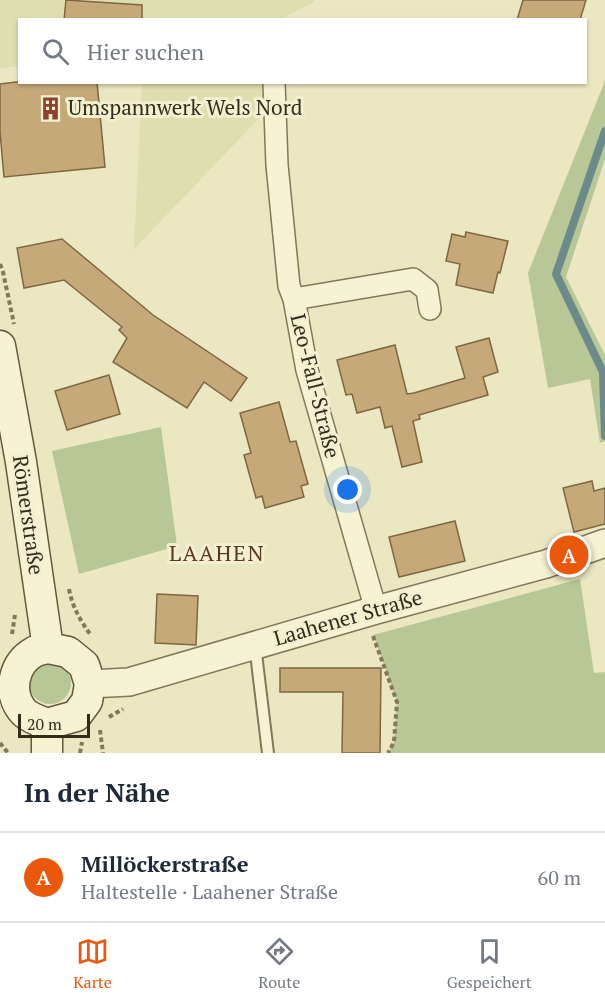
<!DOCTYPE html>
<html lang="de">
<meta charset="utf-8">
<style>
:root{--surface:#fff;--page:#f2f2f3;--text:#1f2937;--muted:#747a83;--line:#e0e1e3;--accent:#ea580c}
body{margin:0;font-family:"PT Serif",serif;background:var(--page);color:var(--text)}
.scale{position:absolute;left:18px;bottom:15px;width:72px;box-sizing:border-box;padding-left:6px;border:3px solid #332c1d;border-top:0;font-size:16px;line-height:21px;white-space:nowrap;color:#332c1d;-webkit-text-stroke:4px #f2f0d0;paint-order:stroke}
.you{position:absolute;left:348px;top:490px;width:21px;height:21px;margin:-15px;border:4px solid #fff;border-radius:50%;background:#1a73e8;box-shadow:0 0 0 9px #1a73e833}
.badge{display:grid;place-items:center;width:39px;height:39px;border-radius:50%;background:var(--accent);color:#fff;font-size:20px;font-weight:700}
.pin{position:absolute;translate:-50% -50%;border:3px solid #fff;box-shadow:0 2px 6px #0006}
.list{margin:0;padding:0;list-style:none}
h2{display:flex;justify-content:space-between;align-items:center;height:78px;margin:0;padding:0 24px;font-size:26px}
h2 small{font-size:20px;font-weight:400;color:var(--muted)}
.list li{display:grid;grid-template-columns:39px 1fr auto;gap:18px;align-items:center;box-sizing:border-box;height:90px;padding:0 24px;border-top:2px solid var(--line)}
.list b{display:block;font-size:22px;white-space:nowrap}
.list p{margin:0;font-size:20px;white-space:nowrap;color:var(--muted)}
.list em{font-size:20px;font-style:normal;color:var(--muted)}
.icon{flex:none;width:33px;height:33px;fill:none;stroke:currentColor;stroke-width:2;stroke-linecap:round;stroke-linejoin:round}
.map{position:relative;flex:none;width:605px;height:753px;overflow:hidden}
.search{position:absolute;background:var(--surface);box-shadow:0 2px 4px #0004;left:18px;right:18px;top:18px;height:66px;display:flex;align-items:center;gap:15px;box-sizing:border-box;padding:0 21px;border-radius:0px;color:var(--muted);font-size:22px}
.sheet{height:168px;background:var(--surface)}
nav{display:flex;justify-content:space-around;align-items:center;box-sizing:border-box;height:84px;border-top:2px solid var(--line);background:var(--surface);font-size:16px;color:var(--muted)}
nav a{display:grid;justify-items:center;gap:3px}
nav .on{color:var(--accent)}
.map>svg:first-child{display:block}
.farmland{fill:#dddfaf}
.green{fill:#b7c796}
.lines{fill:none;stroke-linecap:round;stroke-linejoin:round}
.stream{stroke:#6b8a89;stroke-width:8}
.building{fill:#c6a979;stroke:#7f6741;stroke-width:1.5}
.service-casing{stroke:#82785a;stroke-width:14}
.minor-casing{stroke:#82785a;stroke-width:24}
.tertiary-casing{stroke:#82785a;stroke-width:30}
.secondary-casing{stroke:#64593d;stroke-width:33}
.path{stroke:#82785a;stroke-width:4;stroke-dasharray:4.5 3;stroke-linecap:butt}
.service{stroke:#f6f3d3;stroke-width:10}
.minor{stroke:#f6f3d3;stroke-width:21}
.tertiary{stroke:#f6f3d3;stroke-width:27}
.secondary{stroke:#f6f3d3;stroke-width:30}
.labels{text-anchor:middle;stroke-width:6;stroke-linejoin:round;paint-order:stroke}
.poi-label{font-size:21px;fill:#332c1d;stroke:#f2f0d0;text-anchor:start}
.street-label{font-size:21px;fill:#332c1d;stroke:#f2f0d0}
.neighbourhood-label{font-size:22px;letter-spacing:1.5px;fill:#5c3920;stroke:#f2f0d0}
</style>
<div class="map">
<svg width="605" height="753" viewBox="0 0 605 753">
<rect width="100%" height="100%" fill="#eae7c1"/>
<g class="farmland">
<polygon points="0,0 314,0 314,2 281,19 20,20 19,66 0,68"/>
<polygon points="142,83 269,83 268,109 134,249"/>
</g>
<g class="green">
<polygon points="605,81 605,159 566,277 605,355 605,441 600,443 590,379 548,388 528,273"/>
<polygon points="161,427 177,546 79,574 52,451"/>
<polygon points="580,579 594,673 605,672 605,753 388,753 394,742 397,702 373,635"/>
<circle cx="50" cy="683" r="21"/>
</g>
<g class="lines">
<polyline class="stream" points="605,131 556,274 603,372 605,436"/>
</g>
<g class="building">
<polygon points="66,0 142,5 142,20 64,20"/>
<polygon points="523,0 586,0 580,20 517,20"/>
<polygon points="16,82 97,82 105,167 4,177 0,132 0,84"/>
<polygon points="466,232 508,241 500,273 498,272 493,293 456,285 460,264 446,261 452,234 465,237"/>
<polygon points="62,239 153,315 247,378 231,401 204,382 187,408 113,362 127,338 119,330 122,327 64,280 24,288 17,248"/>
<polygon points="489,338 498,372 483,377 488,395 419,415 420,419 413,421 422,462 402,467 392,426 385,428 380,407 357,413 352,394 346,395 337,360 395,345 407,394 414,393 465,378 456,347"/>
<polygon points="109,375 120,414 67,430 55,391"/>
<polygon points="279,402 290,442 296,441 308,484 301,486 304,497 265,508 262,496 256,498 244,455 251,453 240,413"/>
<polygon points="592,481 594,491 605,488 605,524 574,532 563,488"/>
<polygon points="455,521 465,561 399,577 389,537"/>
<polygon points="157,594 198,596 196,645 155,643"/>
<polygon points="280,668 381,668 380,753 342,753 343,692 280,692"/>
</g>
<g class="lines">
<defs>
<polyline id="service" points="255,645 268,753"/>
<g id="minor">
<polyline points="274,82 277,165 289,286 294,299 307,370 376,610"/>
<polyline points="294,299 413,279 427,290 430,309"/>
</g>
<polyline id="tertiary" points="90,684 129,682 376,610 546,564 605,543"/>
<g id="secondary">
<polyline points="0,346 21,462 48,648"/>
<path d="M48,648L68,652L84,665L90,684L87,701L76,716L47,724C40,721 27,717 22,710C8,692 13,664 34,652C38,650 44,649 48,648Z"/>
<polyline points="47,753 47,724"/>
</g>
</defs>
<use href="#service" class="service-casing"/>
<use href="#minor" class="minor-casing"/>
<use href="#tertiary" class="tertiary-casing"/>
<use href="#secondary" class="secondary-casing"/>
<g class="path">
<polyline points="0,264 3,272 14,324"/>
<path d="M69,589C72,606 80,620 90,634"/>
<polyline points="12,634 15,615"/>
<polyline points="373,636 397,702 394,742 388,753"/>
<polyline points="109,717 123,709"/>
<polyline points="100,730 103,753"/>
<polyline points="0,743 8,753"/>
<polyline points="80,753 82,742"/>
</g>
<use href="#service" class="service"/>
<use href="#minor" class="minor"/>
<use href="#tertiary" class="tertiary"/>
<use href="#secondary" class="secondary"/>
</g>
<defs>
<symbol id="building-bare" viewBox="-9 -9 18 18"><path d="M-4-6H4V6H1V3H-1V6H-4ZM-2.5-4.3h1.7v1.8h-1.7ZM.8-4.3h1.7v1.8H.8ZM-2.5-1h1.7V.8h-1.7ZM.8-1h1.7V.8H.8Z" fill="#8d412e" stroke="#f2f0d0" stroke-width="2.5" paint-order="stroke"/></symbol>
</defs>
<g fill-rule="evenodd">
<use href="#building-bare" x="34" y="92" width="33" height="33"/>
</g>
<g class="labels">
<g class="poi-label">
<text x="68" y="115">Umspannwerk Wels Nord</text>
</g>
<g class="street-label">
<text transform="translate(315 386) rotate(76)" y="7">Leo-Fall-Straße</text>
<text transform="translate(28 515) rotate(82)" y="7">Römerstraße</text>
<text transform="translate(348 618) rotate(-16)" y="7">Laahener Straße</text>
</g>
<g class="neighbourhood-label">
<text x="217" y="561">LAAHEN</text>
</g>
</g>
</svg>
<div class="scale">20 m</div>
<div class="you"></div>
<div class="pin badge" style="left:569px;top:555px">A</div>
<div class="search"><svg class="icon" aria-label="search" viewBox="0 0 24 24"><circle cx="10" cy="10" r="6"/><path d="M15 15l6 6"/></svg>Hier suchen</div>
</div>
<section class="sheet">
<h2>In der Nähe<small></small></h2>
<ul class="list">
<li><span class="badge">A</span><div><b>Millöckerstraße</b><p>Haltestelle · Laahener Straße</p></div><em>60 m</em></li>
</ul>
</section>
<nav>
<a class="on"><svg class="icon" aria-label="map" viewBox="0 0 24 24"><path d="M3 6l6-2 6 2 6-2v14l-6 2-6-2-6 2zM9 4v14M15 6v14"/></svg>Karte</a>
<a><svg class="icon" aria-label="directions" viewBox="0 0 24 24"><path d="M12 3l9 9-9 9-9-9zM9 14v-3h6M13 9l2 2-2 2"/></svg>Route</a>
<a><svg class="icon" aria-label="saved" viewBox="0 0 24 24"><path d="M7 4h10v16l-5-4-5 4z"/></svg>Gespeichert</a>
</nav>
